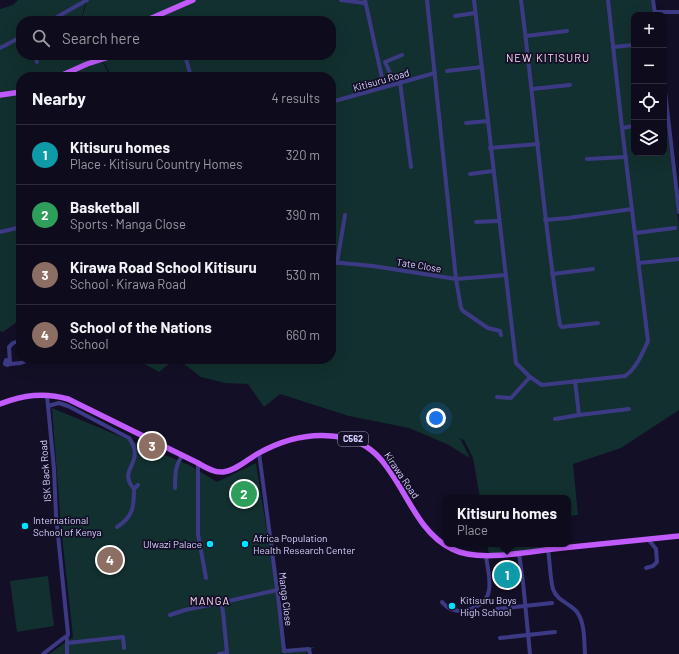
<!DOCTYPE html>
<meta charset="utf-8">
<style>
:root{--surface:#0e0b1c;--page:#171425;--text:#f1f3f6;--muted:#9b9ba3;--line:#2e2b3b;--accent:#00e5ff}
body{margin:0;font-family:Barlow,sans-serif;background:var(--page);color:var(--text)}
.controls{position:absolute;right:12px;top:12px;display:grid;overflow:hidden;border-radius:8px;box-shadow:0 4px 16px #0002}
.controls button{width:36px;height:36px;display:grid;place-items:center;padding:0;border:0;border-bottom:1px solid var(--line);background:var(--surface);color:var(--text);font:20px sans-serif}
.you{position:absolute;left:436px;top:418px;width:14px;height:14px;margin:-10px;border:3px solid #fff;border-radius:50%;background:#1a73e8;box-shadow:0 0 0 6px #1a73e833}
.badge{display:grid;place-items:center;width:26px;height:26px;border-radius:50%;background:var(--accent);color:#fff;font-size:13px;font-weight:700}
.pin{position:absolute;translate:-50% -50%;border:2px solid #fff;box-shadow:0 1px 4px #0006}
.popup{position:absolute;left:443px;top:495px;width:128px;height:52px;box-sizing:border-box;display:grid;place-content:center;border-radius:8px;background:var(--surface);filter:drop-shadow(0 1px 3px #0005);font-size:13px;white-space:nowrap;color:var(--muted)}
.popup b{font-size:15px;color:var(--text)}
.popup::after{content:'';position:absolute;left:50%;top:100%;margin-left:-8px;border:8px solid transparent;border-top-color:var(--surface)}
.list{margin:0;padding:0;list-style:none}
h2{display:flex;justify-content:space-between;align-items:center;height:52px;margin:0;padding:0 16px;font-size:17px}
h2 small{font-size:13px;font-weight:400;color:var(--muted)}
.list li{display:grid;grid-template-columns:26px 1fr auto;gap:12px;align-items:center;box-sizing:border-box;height:60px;padding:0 16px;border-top:1px solid var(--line)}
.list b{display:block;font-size:15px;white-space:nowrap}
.list p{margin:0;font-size:13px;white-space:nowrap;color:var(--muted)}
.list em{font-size:13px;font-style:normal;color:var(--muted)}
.icon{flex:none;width:22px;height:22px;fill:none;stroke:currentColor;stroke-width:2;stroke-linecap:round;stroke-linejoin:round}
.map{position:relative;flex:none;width:679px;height:654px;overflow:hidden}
.search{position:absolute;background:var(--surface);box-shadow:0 4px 16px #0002;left:16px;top:16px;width:320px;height:44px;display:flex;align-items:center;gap:10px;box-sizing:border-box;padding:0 14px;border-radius:16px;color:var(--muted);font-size:15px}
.panel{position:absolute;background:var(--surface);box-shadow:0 4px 16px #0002;left:16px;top:72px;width:320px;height:292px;border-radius:16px}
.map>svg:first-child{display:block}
.green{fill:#12302f}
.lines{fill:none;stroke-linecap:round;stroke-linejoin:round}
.minor{stroke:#3d3a85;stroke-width:4}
.major{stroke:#c25bff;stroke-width:5.5}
.poi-dot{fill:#00e5ff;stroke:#130f26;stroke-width:1.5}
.labels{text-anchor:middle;stroke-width:3.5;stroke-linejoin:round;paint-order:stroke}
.shield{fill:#130f26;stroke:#9e99be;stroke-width:1}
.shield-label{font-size:9px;font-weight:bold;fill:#d9d4ff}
.street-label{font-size:10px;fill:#d9d4ff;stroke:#130f26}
.poi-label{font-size:10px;fill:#d9d4ff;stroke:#130f26;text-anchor:start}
.neighbourhood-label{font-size:11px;letter-spacing:1px;fill:#ffd6f0;stroke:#130f26}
</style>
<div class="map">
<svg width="679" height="654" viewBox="0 0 679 654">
<rect width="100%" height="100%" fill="#130f26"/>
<g class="green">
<polygon points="18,0 86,0 81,21 21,21 21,55 91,55 91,57 104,64 110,77 21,77 21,319 3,332 0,331 0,9 13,5"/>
<polygon points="87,0 651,0 653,15 634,15 634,153 664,153 664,105 679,227 679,410 621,448 573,464 578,515 568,516 568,498 480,498 473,458 464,440 458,438 461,440 470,458 447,444 409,428 349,416 280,394 264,407 248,384 225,383 201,377 184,364 192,359 331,359 331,77 112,77 105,64 92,56 92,55 331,55 331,21 82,21 82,19"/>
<polygon points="129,359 172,359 170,363 159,372 141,362"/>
<polygon points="52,408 189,465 217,482 256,463 286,649 315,647 305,654 49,654 73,637 61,527"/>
<polygon points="487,544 553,544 552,547 489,554"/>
<polygon points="48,576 54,626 17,632 10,581"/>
</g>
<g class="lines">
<g class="minor">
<polyline points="341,0 364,3"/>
<polyline points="365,0 384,87"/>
<polyline points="427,0 456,279 461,308 463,311 488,328 500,331 501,335"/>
<path d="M474,0L516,363L530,377L542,385L625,376C636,369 643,352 648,341L622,128L608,0"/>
<path d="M521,0C535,108 543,218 560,325L562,327L598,323"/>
<polyline points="653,0 655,15"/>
<polyline points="655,12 679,12"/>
<polyline points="455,16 475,13"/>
<polyline points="50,21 87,0"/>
<polyline points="526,36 567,31"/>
<polyline points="613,47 634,45"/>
<polyline points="0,48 21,37"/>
<polyline points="35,55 37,62"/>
<polyline points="185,55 191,77"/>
<polyline points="447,71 482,67"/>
<polyline points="400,82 411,167"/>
<polyline points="664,83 679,212"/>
<polyline points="395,84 385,62 402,55"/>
<polyline points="532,89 570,85"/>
<polyline points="331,102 435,73"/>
<polyline points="466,123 488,121"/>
<polyline points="622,128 634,126"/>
<polyline points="490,148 538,144"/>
<polyline points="587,159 626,157"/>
<polyline points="470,174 493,171"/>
<polyline points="545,220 568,218 632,209"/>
<polyline points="476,222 498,221"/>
<polyline points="0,232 21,227"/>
<polyline points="635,233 675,228"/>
<polyline points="331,262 373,266 456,279 506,275"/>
<polyline points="337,263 345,215"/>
<polyline points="639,263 679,259"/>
<polyline points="552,274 593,269"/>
<polyline points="9,361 6,360 5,364 8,365 10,362 9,347 13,343 21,340"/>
<polyline points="10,364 21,363 31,359"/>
<polyline points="575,381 579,415 629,409"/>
<polyline points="497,397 511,398 530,377"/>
<path d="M48,406L59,403L68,406L129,438C147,463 116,469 134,489"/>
<polyline points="555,419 579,415"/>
<polyline points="259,453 279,604 284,651 309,649 310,654"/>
<polyline points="198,463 198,534 206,578"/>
<path d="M175,488C175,476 175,464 183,455"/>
<path d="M117,527C133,517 134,507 134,489L138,485"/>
<path d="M548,550C550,561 550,579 553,589C557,601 570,603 577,612C585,623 584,641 585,654"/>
<polyline points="519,553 523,582 530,654"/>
<polyline points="646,568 653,566 657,562 656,549 648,539"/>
<path d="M442,602C444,604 446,607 449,608C462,616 487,606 489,590C491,579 487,566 486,556"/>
<polyline points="497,609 552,603"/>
<polyline points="170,615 185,610 224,602"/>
<polyline points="500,638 555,632"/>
<polyline points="67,640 67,654"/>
<polyline points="67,643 123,637 124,648"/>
<polyline points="43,654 65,637 67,637 68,634 56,515 54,469 47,395"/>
<polyline points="219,654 227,653 223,612 222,606 224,602 277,590"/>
</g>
<g class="major">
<polyline points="145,21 193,0"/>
<polyline points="58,77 87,64 115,55"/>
<polyline points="0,95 21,92"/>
<path d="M0,404C23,395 44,392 68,399L198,463C205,467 214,473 223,472C235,471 247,460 257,454C283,439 311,432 341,437C401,446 402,525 452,549C479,563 531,551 562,548C601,544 640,540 679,536"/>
</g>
</g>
<g class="poi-dot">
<circle cx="25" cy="526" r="4"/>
<circle cx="210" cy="544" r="4"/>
<circle cx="245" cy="544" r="4"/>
<circle cx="452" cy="606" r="4"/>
</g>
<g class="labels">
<rect class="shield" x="338" y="432" width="30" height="14" rx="3"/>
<g class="shield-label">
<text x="353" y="442">C562</text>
</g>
<g class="street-label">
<text transform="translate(381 80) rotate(-16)" y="4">Kitisuru Road</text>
<text transform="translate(419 265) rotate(9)" y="4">Tate Close</text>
<text transform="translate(45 471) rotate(-94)" y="4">ISK Back Road</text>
<text transform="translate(402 475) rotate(56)" y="4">Kirawa Road</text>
<text transform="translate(286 599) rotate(83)" y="4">Manga Close</text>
</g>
<g class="poi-label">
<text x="33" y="524">International<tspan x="33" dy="12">School of Kenya</tspan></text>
<text x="253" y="542">Africa Population<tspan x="253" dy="12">Health Research Center</tspan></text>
<text x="202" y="548" text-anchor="end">Ulwazi Palace</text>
<text x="460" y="604">Kitisuru Boys<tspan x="460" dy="12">High School</tspan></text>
</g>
<g class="neighbourhood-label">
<text x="548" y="62">NEW KITISURU</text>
<text x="210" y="605">MANGA</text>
</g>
</g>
</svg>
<div class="controls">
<button>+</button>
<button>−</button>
<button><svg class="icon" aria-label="locate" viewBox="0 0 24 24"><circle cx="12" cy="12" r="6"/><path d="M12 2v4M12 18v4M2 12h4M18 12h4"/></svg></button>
<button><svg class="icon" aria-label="layers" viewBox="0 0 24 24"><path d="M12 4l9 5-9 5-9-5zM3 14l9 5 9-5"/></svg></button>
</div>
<div class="you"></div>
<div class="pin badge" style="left:507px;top:575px;background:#0f9aa8">1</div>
<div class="popup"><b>Kitisuru homes</b>Place</div>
<div class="pin badge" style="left:244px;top:494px;background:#2e9e5b">2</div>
<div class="pin badge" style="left:152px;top:446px;background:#8d6e63">3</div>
<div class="pin badge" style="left:110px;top:560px;background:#8d6e63">4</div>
<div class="search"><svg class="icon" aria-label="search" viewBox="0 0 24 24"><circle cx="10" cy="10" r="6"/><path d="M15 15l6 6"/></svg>Search here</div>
<section class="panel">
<h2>Nearby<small>4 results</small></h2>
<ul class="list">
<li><span class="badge" style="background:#0f9aa8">1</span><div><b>Kitisuru homes</b><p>Place · Kitisuru Country Homes</p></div><em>320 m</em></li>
<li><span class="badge" style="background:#2e9e5b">2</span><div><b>Basketball</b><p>Sports · Manga Close</p></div><em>390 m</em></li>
<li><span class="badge" style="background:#8d6e63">3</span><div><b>Kirawa Road School Kitisuru</b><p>School · Kirawa Road</p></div><em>530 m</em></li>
<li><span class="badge" style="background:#8d6e63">4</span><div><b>School of the Nations</b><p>School</p></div><em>660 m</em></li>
</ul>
</section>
</div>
